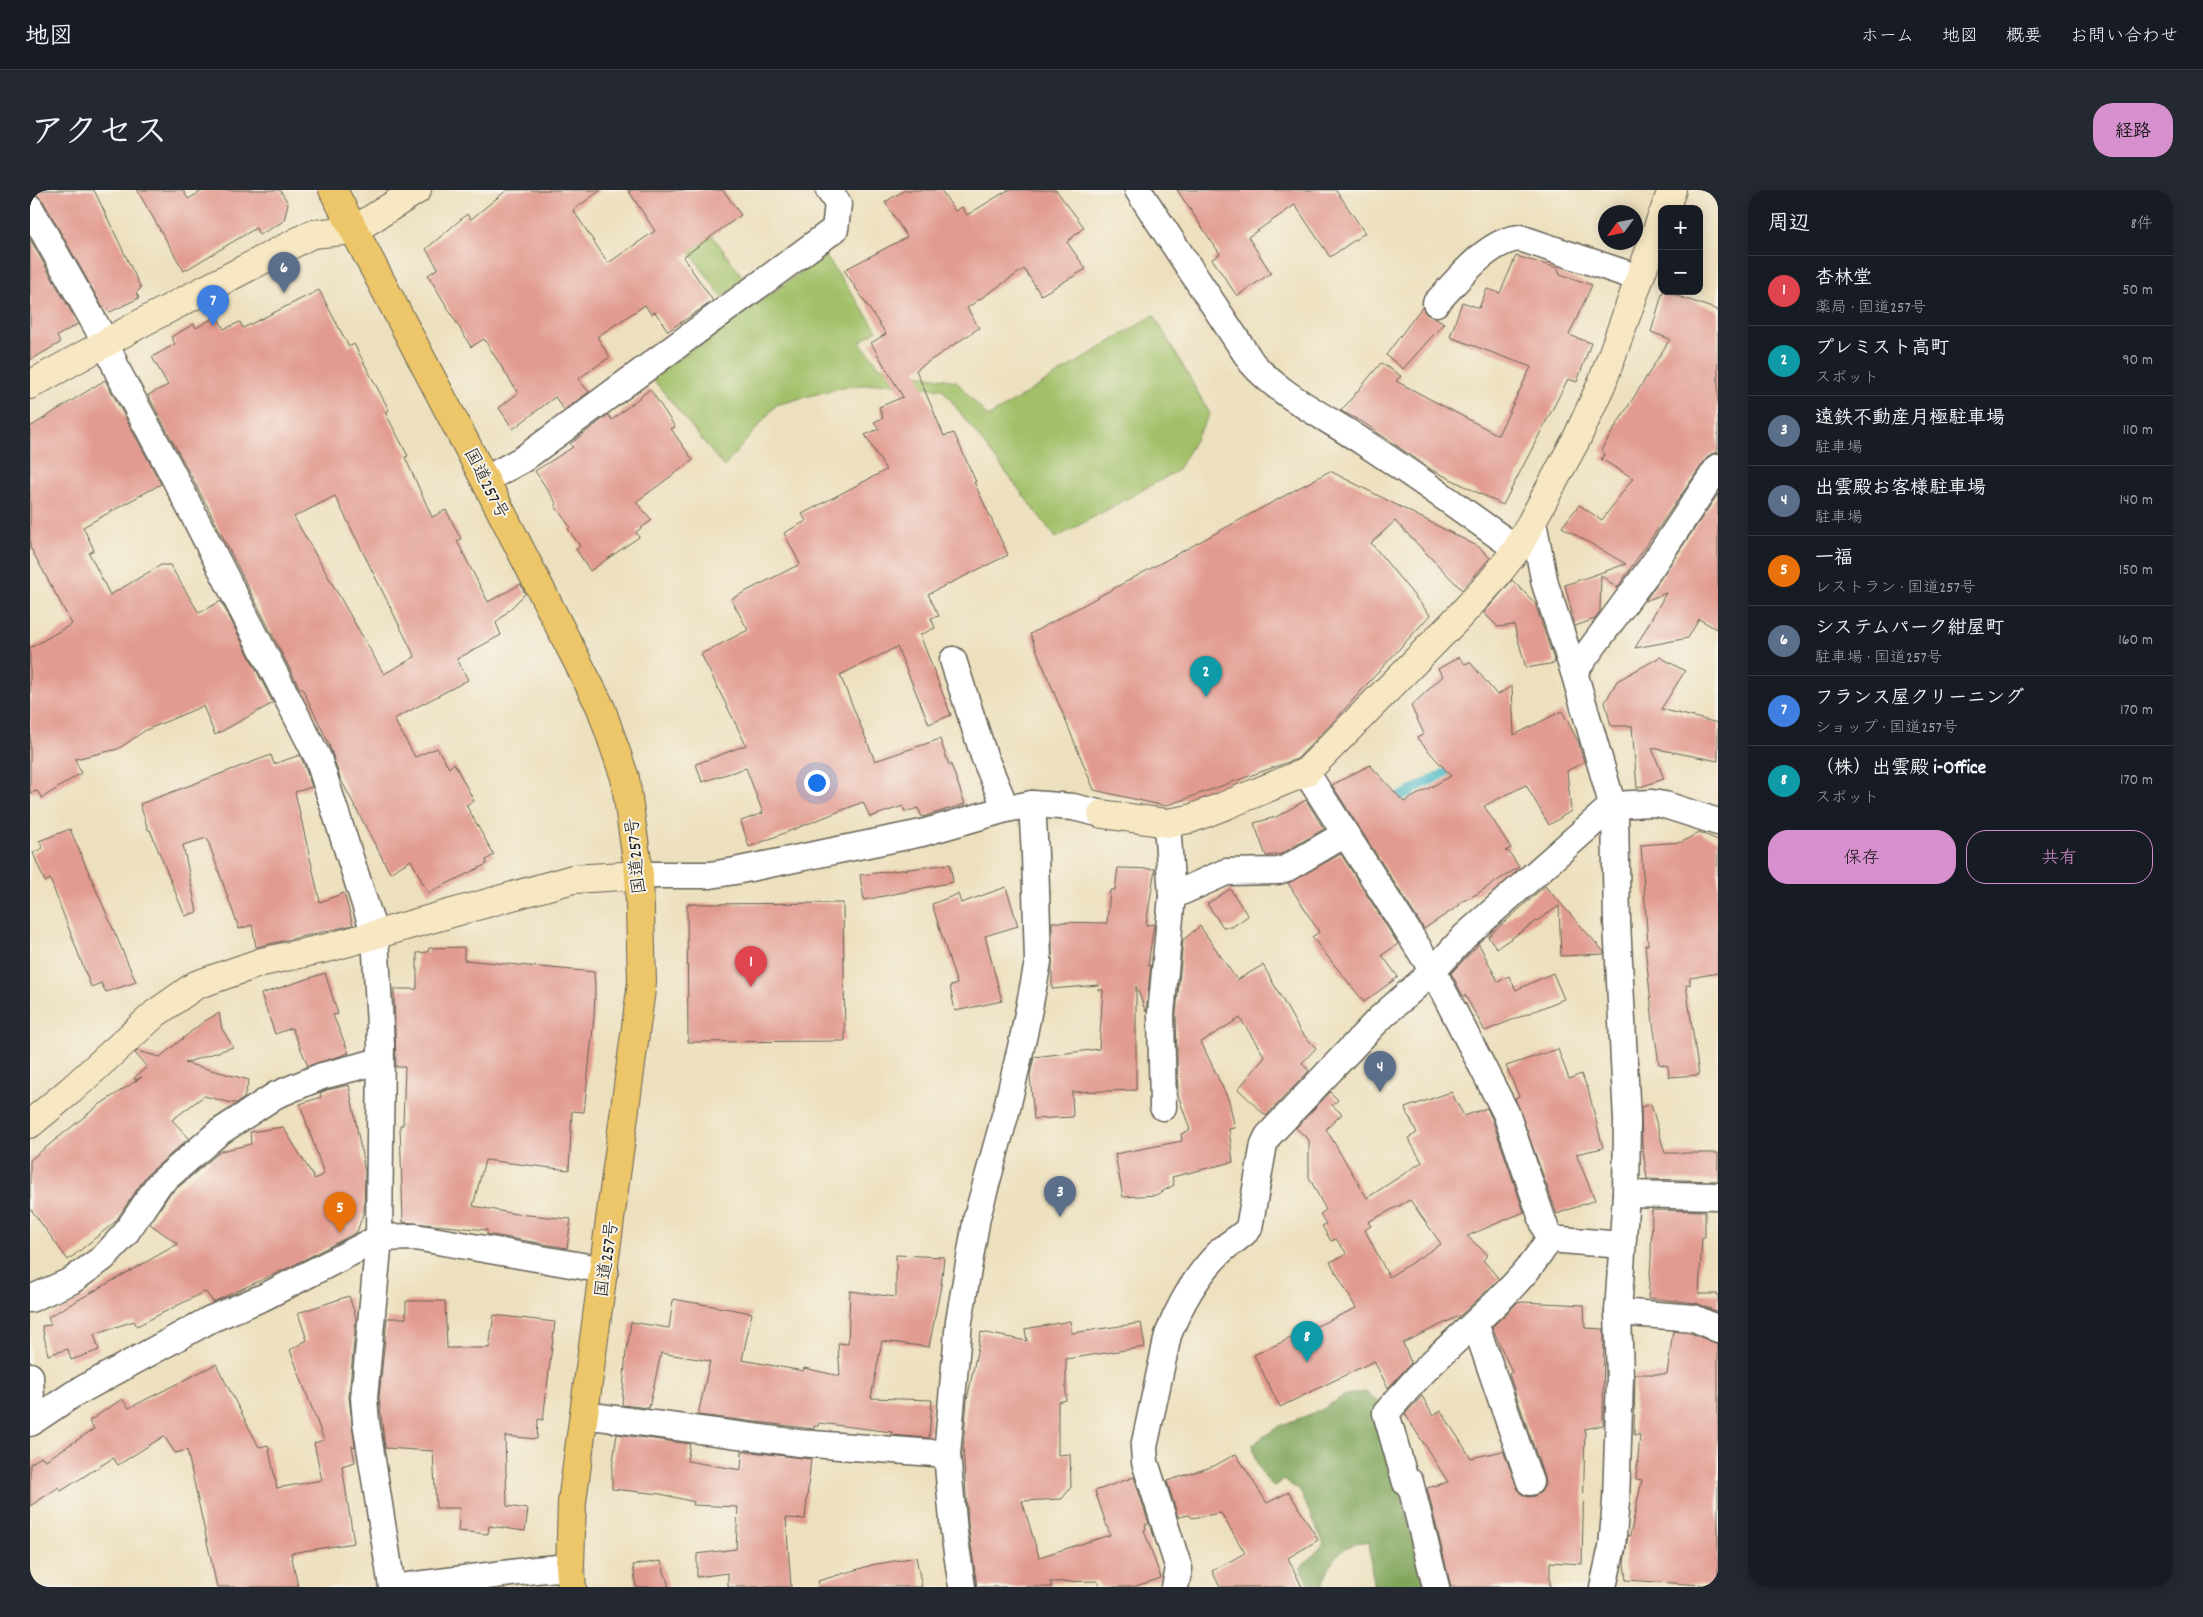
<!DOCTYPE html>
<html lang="ja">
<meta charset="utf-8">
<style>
:root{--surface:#171b24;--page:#242831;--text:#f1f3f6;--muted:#9ea1a6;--line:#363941;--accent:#d690ce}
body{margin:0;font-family:Dekko,"Klee One",sans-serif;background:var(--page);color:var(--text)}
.controls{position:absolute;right:15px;top:15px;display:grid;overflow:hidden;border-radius:10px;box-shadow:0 2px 12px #0003}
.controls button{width:45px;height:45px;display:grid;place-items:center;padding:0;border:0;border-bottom:1px solid var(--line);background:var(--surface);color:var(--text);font:25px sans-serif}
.compass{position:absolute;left:1568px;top:15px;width:45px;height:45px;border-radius:50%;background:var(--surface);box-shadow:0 2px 12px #0003;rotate:237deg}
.you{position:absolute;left:786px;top:592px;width:18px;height:18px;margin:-12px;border:4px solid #fff;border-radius:50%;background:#1a73e8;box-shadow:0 0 0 8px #1a73e833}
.badge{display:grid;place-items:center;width:32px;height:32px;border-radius:50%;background:var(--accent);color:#fff;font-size:16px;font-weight:700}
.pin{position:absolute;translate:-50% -41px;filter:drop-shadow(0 1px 2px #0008)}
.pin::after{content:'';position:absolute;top:26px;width:18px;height:15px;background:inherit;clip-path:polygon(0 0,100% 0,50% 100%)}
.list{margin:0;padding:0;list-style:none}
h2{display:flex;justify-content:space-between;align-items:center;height:65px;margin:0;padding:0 20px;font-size:21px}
h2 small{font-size:16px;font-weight:400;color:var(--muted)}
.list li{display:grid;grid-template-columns:32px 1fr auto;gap:15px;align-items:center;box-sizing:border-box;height:70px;padding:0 20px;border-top:1px solid var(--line)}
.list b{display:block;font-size:19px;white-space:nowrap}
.list p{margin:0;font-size:16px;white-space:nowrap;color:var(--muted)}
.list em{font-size:16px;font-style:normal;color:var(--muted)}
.actions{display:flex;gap:10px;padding:15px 20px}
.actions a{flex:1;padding:11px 0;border:1px solid var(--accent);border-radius:20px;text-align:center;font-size:18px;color:var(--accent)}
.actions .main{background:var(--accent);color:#111}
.map{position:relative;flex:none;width:1688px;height:1397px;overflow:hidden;border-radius:20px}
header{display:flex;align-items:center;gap:30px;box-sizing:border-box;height:70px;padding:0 25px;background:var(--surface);border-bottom:1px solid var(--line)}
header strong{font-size:24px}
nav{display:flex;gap:28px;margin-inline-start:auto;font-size:18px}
.intro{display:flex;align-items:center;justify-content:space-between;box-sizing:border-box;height:120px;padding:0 30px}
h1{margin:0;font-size:35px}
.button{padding:12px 22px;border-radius:20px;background:var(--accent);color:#111;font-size:18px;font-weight:700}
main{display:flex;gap:30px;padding:0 30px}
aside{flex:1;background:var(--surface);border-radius:20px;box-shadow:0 2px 12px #0003}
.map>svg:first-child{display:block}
.green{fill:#a1c068;stroke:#5e6e42}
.forest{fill:#80a65c;stroke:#4e613c}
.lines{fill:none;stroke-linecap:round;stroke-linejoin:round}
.stream{stroke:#4fbcc9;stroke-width:9}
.building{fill:#e29b91;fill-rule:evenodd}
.street-casing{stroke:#656155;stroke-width:29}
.secondary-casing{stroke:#656155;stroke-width:30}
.highway-casing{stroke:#656155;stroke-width:30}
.street{stroke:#fff;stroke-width:26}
.secondary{stroke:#f7e8c3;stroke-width:28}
.highway{stroke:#ecc669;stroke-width:28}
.labels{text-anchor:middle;stroke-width:4;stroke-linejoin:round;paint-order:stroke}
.street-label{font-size:18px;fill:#1c1c1c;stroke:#f7f3e8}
</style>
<header>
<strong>地図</strong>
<nav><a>ホーム</a><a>地図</a><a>概要</a><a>お問い合わせ</a></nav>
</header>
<div class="intro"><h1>アクセス</h1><a class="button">経路</a></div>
<main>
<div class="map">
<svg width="1688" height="1397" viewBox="0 0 1688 1397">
<rect width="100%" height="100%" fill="#f7f3e8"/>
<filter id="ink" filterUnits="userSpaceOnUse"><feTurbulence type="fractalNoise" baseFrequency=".02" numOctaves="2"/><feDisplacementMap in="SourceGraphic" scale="10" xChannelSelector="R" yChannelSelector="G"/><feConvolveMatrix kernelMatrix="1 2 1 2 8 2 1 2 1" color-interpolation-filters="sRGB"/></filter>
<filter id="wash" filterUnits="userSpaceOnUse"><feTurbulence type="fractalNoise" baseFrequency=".0096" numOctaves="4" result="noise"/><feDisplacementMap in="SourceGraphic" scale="20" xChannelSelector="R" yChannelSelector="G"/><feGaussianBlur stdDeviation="1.12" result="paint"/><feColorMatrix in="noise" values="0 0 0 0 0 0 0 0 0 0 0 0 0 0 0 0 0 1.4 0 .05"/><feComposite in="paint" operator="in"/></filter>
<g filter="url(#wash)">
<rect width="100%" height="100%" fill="#ede0be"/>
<g class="green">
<polygon points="671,30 715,90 692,107 648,46"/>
<polygon points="795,65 847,140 830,152 850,177 926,191 958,227 1124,125 1180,224 1147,281 1026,348 912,199 853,193 813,197 746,215 694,277 622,188"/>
</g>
<path class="forest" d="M1336,1202L1347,1211L1395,1397H1343L1339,1351C1306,1356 1304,1368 1291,1397H1281L1270,1378L1294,1354L1270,1301L1254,1290L1244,1297C1231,1285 1224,1272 1223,1254L1249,1236L1291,1220L1315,1205Z"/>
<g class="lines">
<polyline class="stream" points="1360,612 1426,577"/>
</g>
<g id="blocks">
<g class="building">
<polygon points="0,0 64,0 111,98 106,103 109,108 80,122 75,117 73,118 13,11 7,5 0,3"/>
<polygon points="107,0 153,0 158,9 174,0 250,0 258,13 254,31 229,45 226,38 154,81"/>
<polygon points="477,0 571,0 543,20 578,73 625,41 598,0 693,0 711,25 653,67 683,111 638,141 625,122 621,124 615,115 567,147 580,167 548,189 559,202 534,220 525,207 483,239 469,218 488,203 454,149 441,157 398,85 408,78 396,59 437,24 441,29"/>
<polygon points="875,0 911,0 925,21 932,17 937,25 978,0 1026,0 1054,37 1037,52 1056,79 1011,105 994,79 937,118 949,138 886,180 914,246 924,243 946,292 944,292 978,365 898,404 909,426 901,428 905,438 890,445 921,525 899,534 867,457 810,485 845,571 910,549 919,575 921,574 935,614 892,627 888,618 875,622 873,616 840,627 833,612 719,657 711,631 733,623 716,578 672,592 666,574 716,555 671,464 718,440 701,409 770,374 754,343 776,331 772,324 856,280 835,245 849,239 844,232 853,228 849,217 873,207 841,153 856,144 814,80 877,47 855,12"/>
<polygon points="1147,0 1306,0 1335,43 1300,67 1265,15 1218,47 1241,83 1207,106 1182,69 1190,64"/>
<polygon points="0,49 48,134 27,146 30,153 0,170"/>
<polygon points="1486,66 1528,78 1530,84 1562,95 1539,145 1561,153 1547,192 1538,189 1473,315 1402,280 1331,231 1311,221 1351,173 1371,186 1366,191 1468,245 1501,177 1420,147 1432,112 1449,118 1457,99 1470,103"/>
<path d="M289,100L319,157L324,154L359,220L355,222L378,266L375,267L402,327L416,320L431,349L427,351L458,412L491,394L495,404L466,433L471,445L427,469L438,490L364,529L385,567L407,558L419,578L424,573L444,611L436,615L464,665L456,670L457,674L398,703L381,670L360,683L310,588L299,554L272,498L270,499L176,314L118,205L138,195L122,167L145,154L141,147L164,134L166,138L187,126L194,139L210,132L213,138ZM305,306L385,467L354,484L264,327Z"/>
<polygon points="1633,101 1688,120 1688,262 1681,264 1676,269 1587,398 1571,385 1570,421 1565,429 1545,436 1535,395 1596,374 1532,337 1549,315 1572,330 1603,288 1571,269 1575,264 1571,260 1640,149 1621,142"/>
<polygon points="1392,117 1396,124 1406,128 1414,133 1373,179 1356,165"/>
<polygon points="75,190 131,294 53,337 64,360 59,363 80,405 131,375 140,375 169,423 191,411 243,513 185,545 173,516 116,540 88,559 45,569 51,583 12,608 7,601 0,603 0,458 42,434 0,357 0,237"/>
<polygon points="620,199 645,237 641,239 663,270 606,312 622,330 606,342 609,347 560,381 546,359 550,356 538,339 540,337 525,316 527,314 505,281 543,257 540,254 578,225 582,230"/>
<polygon points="1300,281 1449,357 1460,368 1432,400 1365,331 1341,353 1400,425 1302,533 1267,569 1135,616 1064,600 1000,444"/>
<polygon points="1688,304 1688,440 1669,429 1658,448 1605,458 1636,403 1615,411"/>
<polygon points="1482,390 1505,413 1525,473 1496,478 1484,435 1468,437 1454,423"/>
<polygon points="1429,467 1435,474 1440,472 1467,505 1482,496 1484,545 1532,521 1548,551 1554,572 1537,581 1541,621 1519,635 1496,595 1454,616 1481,658 1475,661 1479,662 1489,677 1445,705 1429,713 1430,715 1394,739 1302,595 1340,575 1374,612 1421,586 1387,548 1394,544 1381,516 1413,486 1408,479"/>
<polygon points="1630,467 1655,481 1631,519 1688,533 1688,571 1622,558 1634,589 1607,598 1602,536 1581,536 1575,512 1587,491"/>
<polygon points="241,565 244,574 270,565 274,574 282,597 265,602 290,712 314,703 323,735 226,757 222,735 209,739 177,648 153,655 167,722 155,726 120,640 118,640 110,614"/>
<polygon points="1276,610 1294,639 1251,664 1236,666 1224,633 1246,627"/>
<polygon points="40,639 106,792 76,802 71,793 61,797 20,689 15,692 3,663 13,658 9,651"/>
<polygon points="1669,642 1688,650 1688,783 1660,788 1660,795 1656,795 1669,885 1639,887 1638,876 1629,874 1623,833 1615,755 1618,755 1611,655 1652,652"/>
<polygon points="1311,664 1368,754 1352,765 1368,787 1334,812 1282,747 1289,742 1258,693"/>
<polygon points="920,674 923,692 834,710 830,685"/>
<polygon points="1088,678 1125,679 1116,735 1124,734 1118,776 1121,775 1116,822 1106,796 1106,900 1042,902 1043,927 1004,929 1000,885 1004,867 1069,859 1073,800 1068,800 1069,795 1022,799 1022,732 1077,733 1080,700 1085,700"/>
<polygon points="1515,696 1574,762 1574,764 1531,766 1529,716 1467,758 1458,747"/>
<polygon points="976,697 988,736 955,746 972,811 925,821 920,796 927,794 902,714 928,704 931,713"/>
<polygon points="1200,699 1218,726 1202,737 1193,737 1177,714"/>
<polygon points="813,713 815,851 658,852 657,714"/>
<polygon points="1170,736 1207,790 1233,775 1270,841 1286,858 1272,873 1279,881 1236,926 1208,899 1235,867 1210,828 1171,852 1199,911 1205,938 1199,939 1203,972 1142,987 1144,995 1126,1005 1093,1007 1085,964 1152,951 1151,944 1160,940 1148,905 1146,825 1153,750"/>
<polygon points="1449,754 1468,792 1479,786 1486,800 1523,783 1534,809 1455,841 1435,805 1433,806 1421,783"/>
<polygon points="434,757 434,770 564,782 565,800 564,828 554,922 542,921 539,980 455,970 443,1016 486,1024 541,1029 537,1058 457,1044 457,1040 373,1032 370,935 373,935 375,877 366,877 364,799 387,799 387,763 398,762 399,758"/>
<polygon points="295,783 308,824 303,825 319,863 278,876 262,838 245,844 231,804"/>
<polygon points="189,823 192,839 203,857 155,873 219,890 214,908 207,913 202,913 174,906 142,930 159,948 116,986 85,1032 38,1070 0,1018 0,970 69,915 112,887 105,890 104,888 117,877 105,863 107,861 130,867 173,832"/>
<polygon points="1528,859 1539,889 1551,884 1558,899 1573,958 1546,964 1565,1010 1527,1024 1485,908 1489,906 1476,876"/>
<polygon points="319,895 335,982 334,1021 327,1042 262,1076 183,1112 176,1102 172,1103 107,1136 104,1131 64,1144 69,1160 41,1170 38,1159 18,1165 12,1136 21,1135 18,1127 148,1054 120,1034 139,1005 191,961 221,954 220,942 253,937 285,989 294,984 270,914 291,907 290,903 297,900"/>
<path d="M1300,902L1308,910L1302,915L1312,924L1296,939L1337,1008L1392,972L1378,948L1387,943L1375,918L1421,902L1434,926L1457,918L1462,929L1494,1022L1437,1046L1458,1065L1453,1070L1469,1089L1431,1125L1373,1153L1381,1173L1358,1198L1344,1171L1250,1217L1224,1165L1326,1118L1300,1072L1317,1064L1306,1049L1301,1051L1292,1036L1296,1034L1290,1024L1296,1020L1279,987V950L1266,938ZM1380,1010L1411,1054L1359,1087L1335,1040L1341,1036L1338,1032Z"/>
<polygon points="1621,914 1635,963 1688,963 1688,991 1617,989 1612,953 1611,917"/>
<polygon points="1622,1020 1675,1021 1675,1047 1672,1047 1669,1104 1688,1104 1688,1122 1666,1113 1618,1108 1621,1071"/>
<polygon points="866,1065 914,1067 911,1096 899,1157 852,1151 841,1208 902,1210 899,1248 861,1245 862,1242 789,1233 788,1236 784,1236 784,1239 668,1225 680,1171 631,1163 619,1218 592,1215 596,1160 597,1160 601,1132 639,1138 643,1109 722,1123 712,1170 773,1181 774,1178 810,1186 808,1153 818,1154 820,1101 866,1107"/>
<polygon points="319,1106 326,1128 319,1207 325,1257 322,1256 325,1272 312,1276 324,1353 261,1363 268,1397 187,1397 157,1260 145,1263 134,1246 88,1275 83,1268 31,1301 29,1297 0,1316 0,1274 11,1267 16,1270 64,1239 59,1231 92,1209 99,1218 186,1174 229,1257 238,1255 247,1298 292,1290 284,1253 294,1250 260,1160 277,1150 268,1123"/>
<polygon points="376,1111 415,1111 417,1158 459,1158 464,1125 525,1132 513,1230 508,1229 507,1249 475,1246 477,1316 498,1319 495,1341 459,1336 458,1344 428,1341 430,1318 406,1318 403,1261 355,1258 349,1208 357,1128 376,1128"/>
<polygon points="1492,1112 1554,1115 1555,1138 1574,1139 1573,1235 1555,1239 1552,1374 1520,1372 1520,1397 1421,1397 1397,1298 1418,1292 1375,1224 1392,1206 1403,1226 1411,1221 1441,1268 1473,1261 1490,1303 1498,1307 1505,1306 1511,1302 1515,1295 1514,1287 1479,1184 1482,1182 1462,1137 1487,1113"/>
<polygon points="1040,1131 1042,1143 1111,1133 1115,1157 1036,1169 1036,1210 1028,1212 1028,1265 1040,1264 1041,1297 1032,1309 992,1311 1009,1367 1080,1345 1065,1301 1104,1287 1119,1334 1115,1335 1116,1339 1114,1340 1131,1388 1103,1397 1071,1397 1067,1391 1020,1392 1022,1397 947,1397 938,1333 933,1259 937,1210 951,1142 997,1151 995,1139"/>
<polygon points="1643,1141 1660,1143 1688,1154 1688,1396 1596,1390 1594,1373 1598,1345 1600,1346 1612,1290 1606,1289 1610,1245 1604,1245 1605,1184 1637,1184"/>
<polygon points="587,1244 660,1254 657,1271 711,1280 712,1261 781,1269 775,1329 756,1328 761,1397 698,1397 698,1383 667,1387 667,1364 706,1359 708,1317 663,1315 664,1312 631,1304 582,1299 582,1278"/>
<polygon points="1206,1264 1237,1313 1259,1302 1288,1350 1258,1368 1272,1397 1190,1397 1182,1381 1215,1363 1191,1323 1162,1328 1159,1325 1148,1327 1137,1291 1184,1276"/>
<polygon points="886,1367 892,1397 789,1397 788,1391 842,1375"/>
<polygon points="631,1371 639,1397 606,1397 603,1375"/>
</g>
</g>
</g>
<g filter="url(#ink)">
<use href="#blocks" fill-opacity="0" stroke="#656155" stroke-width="1"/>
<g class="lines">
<defs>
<g id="street">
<path d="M1108,0L1222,173C1252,207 1296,227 1333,252C1386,286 1436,323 1487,359"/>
<polyline points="0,18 76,153 88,182 139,277 288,568 345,745 351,855 349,1048 334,1208 336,1232 362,1397"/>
<path d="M1406,113C1427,91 1458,50 1490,48L1609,88"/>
<polyline points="455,290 493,269 805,39 808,14 799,0"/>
<polyline points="1503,332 1515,394 1544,482 1585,624 1587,732 1597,930 1596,1004 1588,1122 1590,1188 1586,1311 1582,1357 1573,1397"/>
<polyline points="923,470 954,566 976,619"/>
<polyline points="1544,482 1622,376 1688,277"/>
<polyline points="1276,582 1403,781 1476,923 1519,1049 1592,1055"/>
<polyline points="609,685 680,685 705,681 892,643 976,619 1002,614 1043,617 1072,624"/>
<polyline points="1142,706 1196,682 1248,681 1257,678 1315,644"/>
<polyline points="1133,917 1131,824 1142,706 1137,633"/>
<polyline points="1596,1004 1688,1006"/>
<polyline points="0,1109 41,1091 73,1068 95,1044 128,995 188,943 246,905 263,898 292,886 350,871"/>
<polyline points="1588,1122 1664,1128 1688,1139"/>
<polyline points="1445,1133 1500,1292"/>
<polyline points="0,1186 2,1232"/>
<polyline points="554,1225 769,1253 917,1264"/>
<polyline points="0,1233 42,1205 181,1129 234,1107 349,1048 385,1047 575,1080"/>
<polyline points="370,1397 505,1380 540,1377"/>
<polyline points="932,1397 924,1342 917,1264 929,1131 947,1027 976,922 994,844 1008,772 1005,665 1002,614"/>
<path d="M1145,1397L1149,1379L1115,1272L1114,1257L1138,1145C1150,1114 1166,1086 1189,1063C1198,1053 1211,1048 1219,1038L1234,954L1238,946L1349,829L1403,781L1435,746L1583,615L1622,613L1635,615L1688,632"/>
<path d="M1406,1397L1380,1292L1376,1293L1356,1223C1372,1205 1388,1186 1406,1169C1442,1134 1494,1093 1519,1049"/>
</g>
<g id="secondary">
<polyline points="1635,19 1642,0"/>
<polyline points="0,195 115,131 282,44 324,40 387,0"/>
<polyline points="1072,624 1137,633 1160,629 1194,616 1276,582 1423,433 1461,392 1487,359 1547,248 1572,193 1632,26"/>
<polyline points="0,934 41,900 126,823 166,795 232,772 301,757 543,689 609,685"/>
</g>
<polyline id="highway" points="303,0 455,290 571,518 595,588 609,685 612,792 542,1312 540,1377 542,1397"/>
</defs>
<use href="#street" class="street-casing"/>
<use href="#secondary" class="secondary-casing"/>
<use href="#highway" class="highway-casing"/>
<use href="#street" class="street"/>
<use href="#secondary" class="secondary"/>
<use href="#highway" class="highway"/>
</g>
</g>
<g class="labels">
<g class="street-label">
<text transform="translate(457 293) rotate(63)" y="6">国道257号</text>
<text transform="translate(605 666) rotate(-96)" y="6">国道257号</text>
<text transform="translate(576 1069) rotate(-82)" y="6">国道257号</text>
</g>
</g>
</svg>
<div class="controls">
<button>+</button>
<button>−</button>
</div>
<svg class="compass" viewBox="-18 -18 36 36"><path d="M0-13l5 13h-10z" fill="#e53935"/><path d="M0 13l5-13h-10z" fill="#9ea1a6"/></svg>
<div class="you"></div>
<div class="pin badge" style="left:721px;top:797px;background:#e0444e">1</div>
<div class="pin badge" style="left:1176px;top:507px;background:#0f9aa8">2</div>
<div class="pin badge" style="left:1030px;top:1027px;background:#5c6f8a">3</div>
<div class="pin badge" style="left:1350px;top:902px;background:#5c6f8a">4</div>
<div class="pin badge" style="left:310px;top:1043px;background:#e8710a">5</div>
<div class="pin badge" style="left:254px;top:103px;background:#5c6f8a">6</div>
<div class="pin badge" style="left:183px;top:136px;background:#3f7fe0">7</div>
<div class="pin badge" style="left:1277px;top:1172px;background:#0f9aa8">8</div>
</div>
<aside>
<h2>周辺<small>8件</small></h2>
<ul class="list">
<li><span class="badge" style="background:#e0444e">1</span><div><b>杏林堂</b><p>薬局 · 国道257号</p></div><em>50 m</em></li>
<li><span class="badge" style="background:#0f9aa8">2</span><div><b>プレミスト高町</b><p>スポット</p></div><em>90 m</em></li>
<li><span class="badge" style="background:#5c6f8a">3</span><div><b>遠鉄不動産月極駐車場</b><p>駐車場</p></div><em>110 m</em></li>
<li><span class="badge" style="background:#5c6f8a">4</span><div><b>出雲殿お客様駐車場</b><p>駐車場</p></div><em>140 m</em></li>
<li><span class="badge" style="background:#e8710a">5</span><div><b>一福</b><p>レストラン · 国道257号</p></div><em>150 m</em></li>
<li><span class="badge" style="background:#5c6f8a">6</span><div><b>システムパーク紺屋町</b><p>駐車場 · 国道257号</p></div><em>160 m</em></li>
<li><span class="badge" style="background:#3f7fe0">7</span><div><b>フランス屋クリーニング</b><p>ショップ · 国道257号</p></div><em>170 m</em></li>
<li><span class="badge" style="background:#0f9aa8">8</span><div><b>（株）出雲殿 i-Office</b><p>スポット</p></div><em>170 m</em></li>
</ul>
<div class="actions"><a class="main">保存</a><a>共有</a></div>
</aside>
</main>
